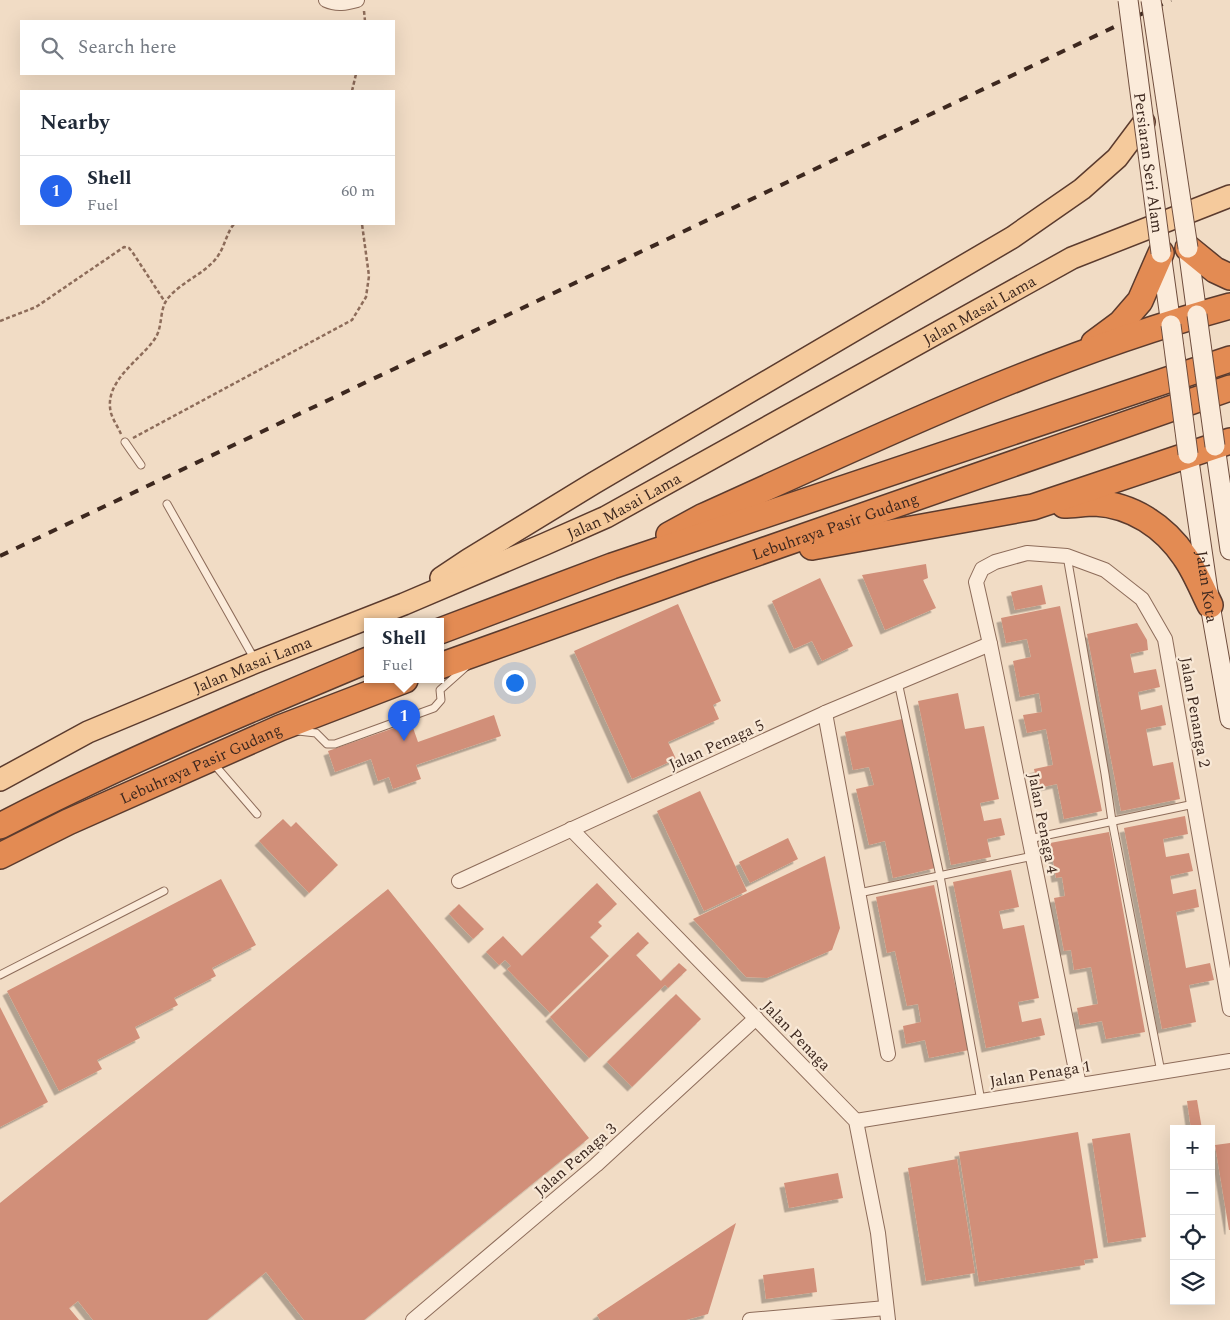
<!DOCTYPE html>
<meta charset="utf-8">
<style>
:root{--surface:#fff;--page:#f2f2f3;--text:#1f2937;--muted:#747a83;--line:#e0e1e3;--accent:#2563eb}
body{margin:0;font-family:Spectral,serif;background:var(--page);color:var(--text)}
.controls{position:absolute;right:15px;bottom:15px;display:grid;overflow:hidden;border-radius:0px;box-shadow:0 5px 20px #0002}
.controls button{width:45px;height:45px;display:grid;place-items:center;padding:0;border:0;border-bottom:1px solid var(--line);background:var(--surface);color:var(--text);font:25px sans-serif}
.you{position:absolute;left:514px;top:682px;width:18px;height:18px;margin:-12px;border:4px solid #fff;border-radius:50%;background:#1a73e8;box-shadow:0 0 0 8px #1a73e833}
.badge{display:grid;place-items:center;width:32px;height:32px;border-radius:50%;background:var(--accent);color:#fff;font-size:16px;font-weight:700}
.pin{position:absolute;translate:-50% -41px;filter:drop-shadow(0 1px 2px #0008)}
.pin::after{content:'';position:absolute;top:26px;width:18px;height:15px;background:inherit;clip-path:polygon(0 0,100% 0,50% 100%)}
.popup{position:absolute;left:364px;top:618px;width:80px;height:65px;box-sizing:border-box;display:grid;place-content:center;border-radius:0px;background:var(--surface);filter:drop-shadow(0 1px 4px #0005);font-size:16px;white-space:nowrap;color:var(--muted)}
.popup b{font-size:19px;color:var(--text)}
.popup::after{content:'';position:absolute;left:50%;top:100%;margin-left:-10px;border:10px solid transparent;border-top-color:var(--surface)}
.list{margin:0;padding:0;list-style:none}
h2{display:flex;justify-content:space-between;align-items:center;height:65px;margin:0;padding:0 20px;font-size:21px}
h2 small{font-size:16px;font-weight:400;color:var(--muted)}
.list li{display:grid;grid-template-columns:32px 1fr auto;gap:15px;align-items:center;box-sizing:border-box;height:70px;padding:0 20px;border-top:1px solid var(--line)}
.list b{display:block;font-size:19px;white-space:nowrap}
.list p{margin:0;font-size:16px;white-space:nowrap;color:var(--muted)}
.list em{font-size:16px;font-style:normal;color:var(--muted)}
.icon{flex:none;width:28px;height:28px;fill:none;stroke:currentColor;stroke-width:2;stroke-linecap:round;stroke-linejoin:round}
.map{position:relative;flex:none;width:1230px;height:1320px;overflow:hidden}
.search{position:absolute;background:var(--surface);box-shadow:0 5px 20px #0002;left:20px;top:20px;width:375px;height:55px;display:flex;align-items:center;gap:12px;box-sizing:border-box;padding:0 18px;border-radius:0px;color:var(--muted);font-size:19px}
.panel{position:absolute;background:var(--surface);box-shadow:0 5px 20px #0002;left:20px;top:90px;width:375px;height:135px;border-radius:0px}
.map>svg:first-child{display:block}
.building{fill:#d18f79;filter:url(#shadow)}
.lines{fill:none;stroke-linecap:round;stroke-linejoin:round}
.lane-casing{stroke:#8d6c5a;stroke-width:9}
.street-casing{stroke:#8d6c5a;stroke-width:16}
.secondary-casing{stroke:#6f4d3d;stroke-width:21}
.primary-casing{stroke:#5b3b2e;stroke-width:24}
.highway-casing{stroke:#5b3b2e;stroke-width:28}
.path{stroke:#8d6c5a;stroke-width:2.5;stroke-dasharray:4 2.5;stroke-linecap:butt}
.lane{stroke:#fbebda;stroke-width:7}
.street{stroke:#fbebda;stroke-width:14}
.secondary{stroke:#fbebda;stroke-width:19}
.primary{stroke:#f5ca9c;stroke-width:21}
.highway{stroke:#e38b53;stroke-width:25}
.rail{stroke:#3d281f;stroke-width:4;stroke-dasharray:9 9;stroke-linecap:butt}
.secondary-bridge-casing{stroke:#6f4d3d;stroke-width:21;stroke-linecap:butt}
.secondary-bridge{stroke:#fbebda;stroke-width:19}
.labels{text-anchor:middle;stroke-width:4.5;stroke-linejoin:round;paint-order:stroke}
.street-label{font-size:16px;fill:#3d281f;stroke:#f8e8d6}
</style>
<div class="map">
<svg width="1230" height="1320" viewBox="0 0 1230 1320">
<defs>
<filter id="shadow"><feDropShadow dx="-4.5" dy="4.5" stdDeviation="0" flood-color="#0004"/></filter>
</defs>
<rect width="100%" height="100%" fill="#f1dcc5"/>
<g class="building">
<polygon points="926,564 928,578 923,580 936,608 885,630 862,575"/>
<polygon points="820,578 853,646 822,661 812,641 794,649 772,601"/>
<polygon points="1042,585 1046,604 1015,610 1011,592"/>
<polygon points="678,604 721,701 713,705 719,719 668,742 676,759 632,779 574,651"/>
<polygon points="1060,606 1102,811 1064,819 1057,784 1038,788 1034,769 1053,765 1046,729 1027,733 1023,715 1042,712 1039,693 1020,697 1013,661 1031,657 1027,639 1006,643 1001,618"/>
<polygon points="1137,623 1147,640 1148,650 1130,654 1134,673 1156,669 1160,687 1138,692 1141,710 1162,705 1166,725 1146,729 1153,766 1173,762 1180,799 1121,811 1087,634"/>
<polygon points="958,693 965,729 984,726 995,780 999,799 980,803 984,821 1001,818 1005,835 987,839 991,857 951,865 918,701"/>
<polygon points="494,715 501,736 416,765 421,779 393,789 389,777 378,781 371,759 335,772 328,751 411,722 418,742"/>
<polygon points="902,719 935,868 893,878 885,841 869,845 856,789 874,785 869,767 853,770 845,732"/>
<polygon points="700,791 747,891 704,911 657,811"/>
<polygon points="1185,816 1188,834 1163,839 1166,857 1189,853 1193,871 1170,876 1173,894 1196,889 1199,907 1176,912 1186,968 1210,963 1214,980 1189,985 1196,1022 1162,1029 1124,828"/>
<polygon points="283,819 291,827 296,822 338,865 309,893 259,841"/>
<polygon points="1109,832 1145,1032 1106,1039 1102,1021 1080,1025 1077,1008 1098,1004 1091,967 1074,970 1071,950 1064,951 1054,898 1065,896 1062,877 1056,878 1050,843"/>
<polygon points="788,838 798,859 750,883 739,862"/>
<polygon points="825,856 840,928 832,950 767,978 746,977 693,919"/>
<polygon points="1011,870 1019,907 999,911 1003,929 1024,925 1039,998 1018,1002 1022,1022 1041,1018 1045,1035 986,1048 953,882"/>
<polygon points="221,879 256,945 212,968 216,976 174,998 178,1005 135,1027 140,1038 97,1060 102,1069 59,1091 7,991"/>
<polygon points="597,883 617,904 598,922 602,926 590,937 609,956 550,1013 507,969 511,966 505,960 499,965 486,952 503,936 522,956"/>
<polygon points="934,885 969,1050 929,1058 925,1040 906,1044 903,1026 921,1022 918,1004 907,1006 895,951 887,953 876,897"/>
<polygon points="388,889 589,1138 364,1320 304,1320 266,1272 207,1320 93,1320 78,1301 69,1308 79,1320 0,1320 0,1203"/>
<polygon points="459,904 484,929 473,939 449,914"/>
<polygon points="638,932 649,943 636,955 661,981 679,963 687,970 668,988 665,985 589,1058 550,1017"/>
<polygon points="676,994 701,1019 632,1087 607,1062"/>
<polygon points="0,1007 48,1102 0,1127"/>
<polygon points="1197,1100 1202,1129 1191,1129 1187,1101"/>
<polygon points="1078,1132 1098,1258 1084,1260 1085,1265 979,1282 959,1152"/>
<polygon points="1130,1133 1146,1237 1108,1243 1092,1139"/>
<polygon points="1230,1143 1230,1230 1229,1230 1215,1145"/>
<polygon points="957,1159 975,1273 926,1281 908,1168"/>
<polygon points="838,1173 843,1198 789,1208 784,1183"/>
<polygon points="736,1223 708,1314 686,1320 600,1320 597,1315"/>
<polygon points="814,1268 817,1292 766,1299 763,1275"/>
</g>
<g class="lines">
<defs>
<g id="lane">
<polyline points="125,442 141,465"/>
<polyline points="167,504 255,660"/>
<polyline points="1067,556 1105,774 1112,821 1161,1072"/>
<polyline points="898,682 940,876 981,1101"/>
<polyline points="298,731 316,733 327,744 335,744 434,708 441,700 440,690 467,666"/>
<polyline points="213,763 257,814"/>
<polyline points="1029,839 1194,804"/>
<polyline points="859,893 1033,856"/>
<polyline points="0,975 164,891"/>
</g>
<g id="street">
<path d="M326,0C337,5 346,3 357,0"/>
<polyline points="825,713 888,1054"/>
<polyline points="571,829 856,1121 878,1233 888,1320"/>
<polyline points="459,881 825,713 990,644"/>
<polyline points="1079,1085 990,644 976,582 982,569 995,562 1027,553 1067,556 1105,570 1142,599 1165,639 1230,1009"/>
<polyline points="856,1121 1230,1061"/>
<polyline points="413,1320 596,1165 756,1018"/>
<polyline points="750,1320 886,1308"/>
</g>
<g id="secondary">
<polyline points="1188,248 1197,315"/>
<polyline points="1161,253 1171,325"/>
<polyline points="1215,446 1230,550"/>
<path id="s1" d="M1188,454L1210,605L1230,719"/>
</g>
<g id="primary">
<polyline points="441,578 468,560 594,483 1013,237 1082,189 1117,158 1144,122"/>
<path id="s2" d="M0,780L88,732L256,662L404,604L545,544L606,517L1072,258L1230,196"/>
</g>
<g id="highway">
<polyline points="1188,248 1215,270 1230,277"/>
<polyline points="1094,343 1121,323 1140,301 1161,253"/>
<path d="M1064,505C1074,505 1085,503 1095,503C1132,505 1164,526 1185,557C1195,571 1202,589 1210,605"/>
<path d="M669,535L702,517C875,439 1046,356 1230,306"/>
<polyline points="812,547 1033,507 1230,441"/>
<polyline points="440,631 612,566 1230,359"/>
<path id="s3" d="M440,666L705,571L1230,388"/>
<path d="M0,826C119,764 244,712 368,660"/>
<path id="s4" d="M0,856L68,822L280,728L405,680"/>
</g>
</defs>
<use href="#lane" class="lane-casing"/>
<use href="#street" class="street-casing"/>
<use href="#secondary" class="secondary-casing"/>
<use href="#primary" class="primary-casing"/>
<use href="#highway" class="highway-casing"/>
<g class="path">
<polyline points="364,11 365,21"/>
<polyline points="352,91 356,74"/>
<polyline points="0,321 36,307 124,247 129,248 133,253 165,302"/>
<path d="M121,434C118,427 113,420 111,413C103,382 139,361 154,340C164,327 158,309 169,297C181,283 201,275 214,261C225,249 225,235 234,224"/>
<polyline points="133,438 352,320 366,297 369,276 362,224"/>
</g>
<use href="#lane" class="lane"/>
<use href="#street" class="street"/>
<use href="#secondary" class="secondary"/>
<use href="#primary" class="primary"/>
<use href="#highway" class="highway"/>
<polyline class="rail" points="0,556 1171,0"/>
<defs>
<g id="secondary-bridge">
<path id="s5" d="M1128,0L1161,253"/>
<polyline points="1151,0 1188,248"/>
<polyline points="1197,315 1215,446"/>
<polyline points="1171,325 1188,454"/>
</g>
</defs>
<use href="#secondary-bridge" class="secondary-bridge-casing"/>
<use href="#secondary-bridge" class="secondary-bridge"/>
</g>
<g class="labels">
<g class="street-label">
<text dy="6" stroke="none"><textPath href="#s5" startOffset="164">Persiaran Seri Alam</textPath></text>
<text dy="6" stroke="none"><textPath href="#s2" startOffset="1088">Jalan Masai Lama</textPath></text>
<text dy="6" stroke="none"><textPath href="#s2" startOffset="682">Jalan Masai Lama</textPath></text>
<text dy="6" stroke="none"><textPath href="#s3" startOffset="419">Lebuhraya Pasir Gudang</textPath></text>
<text dy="6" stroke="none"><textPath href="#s1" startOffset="134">Jalan Kota</textPath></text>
<text dy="6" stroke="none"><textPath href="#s2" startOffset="278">Jalan Masai Lama</textPath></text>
<text transform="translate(1196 712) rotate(80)" y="6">Jalan Penanga 2</text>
<text transform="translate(716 744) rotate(-24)" y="6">Jalan Penaga 5</text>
<text dy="6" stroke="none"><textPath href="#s4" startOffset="221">Lebuhraya Pasir Gudang</textPath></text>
<text transform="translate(1044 823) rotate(79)" y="6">Jalan Penaga 4</text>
<text transform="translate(797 1035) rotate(46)" y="6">Jalan Penaga</text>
<text transform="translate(1040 1073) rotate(-9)" y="6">Jalan Penaga 1</text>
<text transform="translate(575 1159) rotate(-41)" y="6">Jalan Penaga 3</text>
</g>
</g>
</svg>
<div class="controls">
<button>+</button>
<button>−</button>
<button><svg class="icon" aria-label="locate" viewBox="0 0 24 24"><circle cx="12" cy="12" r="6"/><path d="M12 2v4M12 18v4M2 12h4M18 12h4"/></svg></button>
<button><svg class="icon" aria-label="layers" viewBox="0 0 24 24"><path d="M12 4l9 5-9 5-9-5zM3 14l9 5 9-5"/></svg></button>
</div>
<div class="you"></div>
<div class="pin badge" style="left:404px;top:741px">1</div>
<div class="popup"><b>Shell</b>Fuel</div>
<div class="search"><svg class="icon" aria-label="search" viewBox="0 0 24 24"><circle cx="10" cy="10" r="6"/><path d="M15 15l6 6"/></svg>Search here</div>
<section class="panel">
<h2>Nearby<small></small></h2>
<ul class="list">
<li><span class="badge">1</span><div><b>Shell</b><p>Fuel</p></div><em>60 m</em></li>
</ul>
</section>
</div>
